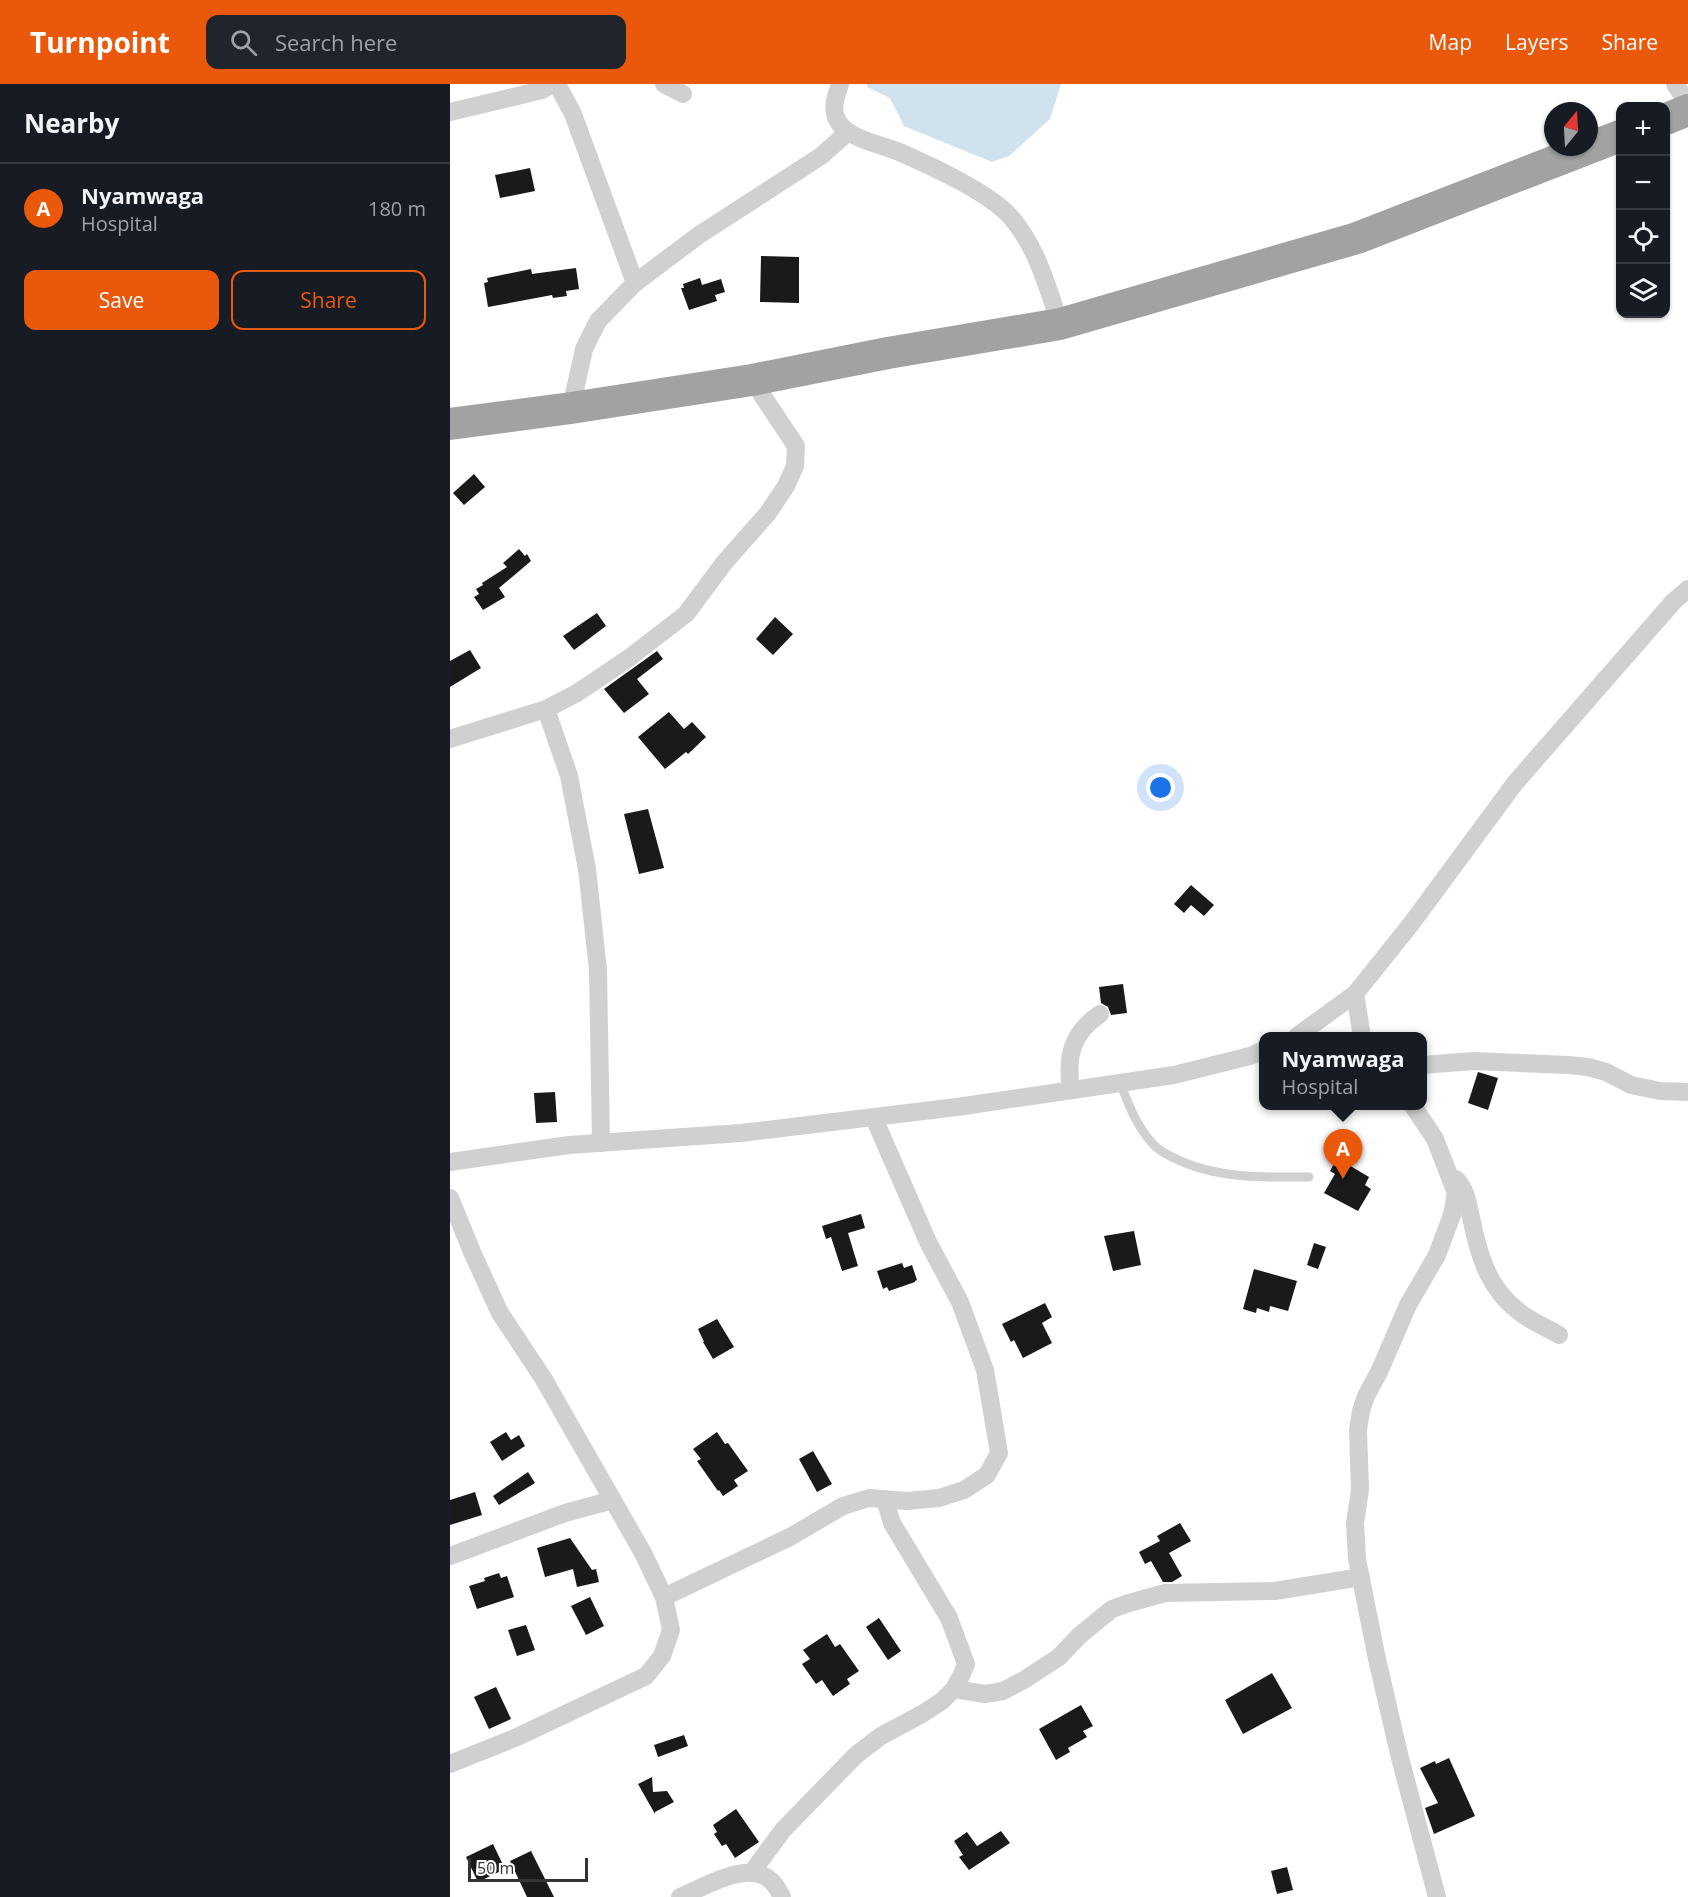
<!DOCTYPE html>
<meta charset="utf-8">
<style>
:root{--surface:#171b24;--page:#20242c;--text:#f1f3f6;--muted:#9ea1a6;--line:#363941;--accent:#ea580c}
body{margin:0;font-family:"Open Sans",sans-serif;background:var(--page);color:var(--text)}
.controls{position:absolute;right:18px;top:18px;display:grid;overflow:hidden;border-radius:12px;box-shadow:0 2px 4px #0004}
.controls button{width:54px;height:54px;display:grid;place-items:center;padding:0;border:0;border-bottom:2px solid var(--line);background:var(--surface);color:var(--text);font:30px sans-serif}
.compass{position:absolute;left:1094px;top:18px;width:54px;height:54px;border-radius:50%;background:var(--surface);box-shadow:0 2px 4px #0004;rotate:18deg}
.scale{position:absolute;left:18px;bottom:15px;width:120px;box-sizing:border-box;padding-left:6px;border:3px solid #333;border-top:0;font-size:16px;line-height:21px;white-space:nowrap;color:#333;-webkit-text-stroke:4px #fff;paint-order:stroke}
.you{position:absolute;left:711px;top:704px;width:21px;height:21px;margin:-15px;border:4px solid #fff;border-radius:50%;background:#1a73e8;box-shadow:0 0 0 9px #1a73e833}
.badge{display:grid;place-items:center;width:39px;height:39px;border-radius:50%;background:var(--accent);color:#fff;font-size:20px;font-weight:700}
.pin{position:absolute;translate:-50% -50px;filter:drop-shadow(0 2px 3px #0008)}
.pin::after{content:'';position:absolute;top:32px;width:21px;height:18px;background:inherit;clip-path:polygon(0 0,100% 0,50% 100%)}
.popup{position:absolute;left:809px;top:948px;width:168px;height:78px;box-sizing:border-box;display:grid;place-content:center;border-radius:12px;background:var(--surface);filter:drop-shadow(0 2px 4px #0005);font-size:20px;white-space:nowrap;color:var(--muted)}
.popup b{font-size:22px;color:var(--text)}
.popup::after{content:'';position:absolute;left:50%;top:100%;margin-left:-12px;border:12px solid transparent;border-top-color:var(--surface)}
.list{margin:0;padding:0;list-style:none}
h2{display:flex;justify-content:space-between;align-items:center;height:78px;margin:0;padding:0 24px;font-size:26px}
h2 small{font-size:20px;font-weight:400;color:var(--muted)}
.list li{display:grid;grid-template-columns:39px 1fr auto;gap:18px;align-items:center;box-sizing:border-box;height:90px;padding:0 24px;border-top:2px solid var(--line)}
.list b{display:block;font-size:22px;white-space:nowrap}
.list p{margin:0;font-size:20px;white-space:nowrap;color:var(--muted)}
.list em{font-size:20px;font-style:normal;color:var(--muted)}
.actions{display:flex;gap:12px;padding:18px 24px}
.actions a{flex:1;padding:14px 0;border:2px solid var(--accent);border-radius:12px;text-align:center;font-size:21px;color:var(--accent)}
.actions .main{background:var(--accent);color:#fff}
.icon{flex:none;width:33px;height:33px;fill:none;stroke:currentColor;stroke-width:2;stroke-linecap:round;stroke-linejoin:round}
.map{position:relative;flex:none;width:1238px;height:1813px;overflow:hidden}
header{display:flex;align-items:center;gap:36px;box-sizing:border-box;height:84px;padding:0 30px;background:var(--accent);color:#fff}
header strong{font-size:28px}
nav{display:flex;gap:33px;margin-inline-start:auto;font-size:21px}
.search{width:420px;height:54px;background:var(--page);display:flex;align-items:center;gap:15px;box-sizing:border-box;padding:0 21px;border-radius:12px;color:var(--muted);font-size:22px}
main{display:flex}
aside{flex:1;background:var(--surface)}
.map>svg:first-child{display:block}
.water{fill:#cfe2ee}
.building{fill:#1a1a1a}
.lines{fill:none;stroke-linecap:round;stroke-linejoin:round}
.service{stroke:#d0d0d0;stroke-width:9}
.minor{stroke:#d0d0d0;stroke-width:18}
.trunk{stroke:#a2a2a2;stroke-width:32}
</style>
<header>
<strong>Turnpoint</strong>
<div class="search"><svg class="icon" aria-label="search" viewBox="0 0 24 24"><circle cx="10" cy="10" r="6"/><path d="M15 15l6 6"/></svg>Search here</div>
<nav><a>Map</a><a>Layers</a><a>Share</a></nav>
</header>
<main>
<aside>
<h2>Nearby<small></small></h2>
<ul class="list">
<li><span class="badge">A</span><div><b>Nyamwaga</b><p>Hospital</p></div><em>180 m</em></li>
</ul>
<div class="actions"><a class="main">Save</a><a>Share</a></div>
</aside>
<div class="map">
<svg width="1238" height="1813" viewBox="0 0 1238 1813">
<rect width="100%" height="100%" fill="#fff"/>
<polygon class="water" points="417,0 611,0 600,35 559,72 542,78 454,42 440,14 417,3"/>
<g class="building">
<polygon points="80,84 85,107 50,114 45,91"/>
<polygon points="311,172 349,173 349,219 310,218"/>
<polygon points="126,184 129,205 116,207 117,212 103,214 102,211 38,223 34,199 38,198 37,194 81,185 82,190"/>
<polygon points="250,194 252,201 271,195 275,208 265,211 267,217 239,226 231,204 234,204 233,200"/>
<polygon points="24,390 35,403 14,421 3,409"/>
<polygon points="69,465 75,472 77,470 81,477 49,504 55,513 33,526 24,513 29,510 26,505 33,501 32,499 57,483 53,479"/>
<polygon points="147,529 156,542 124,566 113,552"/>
<polygon points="325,533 343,550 323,571 306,555"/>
<polygon points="20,566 31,584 0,603 0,577"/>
<polygon points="207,567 213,575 187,595 199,610 174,629 154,605"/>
<polygon points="219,628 234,645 242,638 256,653 238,670 236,668 215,685 188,653"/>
<polygon points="198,725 214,784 189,790 174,730"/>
<polygon points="741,801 764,821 754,832 741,821 734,829 724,820"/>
<polygon points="673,900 677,929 661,931 658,923 651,919 649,903"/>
<polygon points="1028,988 1048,994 1038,1026 1018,1019"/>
<polygon points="105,1008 107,1038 86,1039 84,1009"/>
<polygon points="887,1074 919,1093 915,1101 921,1105 908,1127 874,1109 885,1090 880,1087"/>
<polygon points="411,1130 415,1144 398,1149 408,1182 392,1187 381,1153 376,1155 372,1142"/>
<polygon points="684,1147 691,1181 663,1187 654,1152"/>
<polygon points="864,1159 876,1163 868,1185 857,1181"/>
<polygon points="452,1179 454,1184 462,1181 467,1196 465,1197 465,1198 439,1207 437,1203 433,1205 427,1187"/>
<polygon points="804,1185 847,1197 838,1227 820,1222 819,1228 807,1224 806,1229 793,1225"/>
<polygon points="595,1219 602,1233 592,1239 602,1259 573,1274 564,1256 561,1258 552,1240"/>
<polygon points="267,1235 284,1263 263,1275 253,1258 254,1258 248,1245"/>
<polygon points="56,1348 61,1356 69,1351 75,1362 52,1377 40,1358"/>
<polygon points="267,1348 275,1360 278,1359 298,1387 284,1396 288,1402 273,1412 269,1406 268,1407 247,1377 251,1375 243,1365"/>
<polygon points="363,1367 382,1400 367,1408 349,1375"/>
<polygon points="78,1388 85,1399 49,1421 43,1412"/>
<polygon points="25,1408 32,1431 0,1441 0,1416"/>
<polygon points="730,1439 741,1457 719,1469 732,1492 722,1498 713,1498 701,1477 695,1480 689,1468 710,1457 707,1452"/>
<polygon points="120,1454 142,1486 146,1485 149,1498 127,1503 123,1485 95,1493 87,1464"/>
<polygon points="49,1489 51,1494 57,1492 64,1513 27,1525 19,1502 35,1497 34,1494"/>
<polygon points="140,1513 154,1542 136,1551 121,1522"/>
<polygon points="429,1534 451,1567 438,1576 416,1543"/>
<polygon points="76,1541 85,1566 67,1572 58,1546"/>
<polygon points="377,1550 385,1563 390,1560 409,1587 397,1595 400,1600 383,1612 372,1596 366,1600 352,1580 360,1575 353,1566"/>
<polygon points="822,1589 842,1624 793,1650 775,1616"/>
<polygon points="46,1603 61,1635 39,1645 24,1613"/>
<polygon points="631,1621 643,1642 633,1647 637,1653 618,1664 620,1668 606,1676 589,1645"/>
<polygon points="234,1651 238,1662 208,1673 204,1661"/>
<polygon points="999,1674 1025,1732 984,1750 975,1724 988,1719 970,1684 985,1677 986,1680"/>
<polygon points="202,1693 203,1708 217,1707 224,1718 205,1728 205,1730 188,1700"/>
<polygon points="286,1725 309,1758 285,1774 276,1760 272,1762 264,1750 267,1748 263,1741"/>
<polygon points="551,1747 560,1759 519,1786 509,1773 513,1771 504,1757 517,1748 527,1762"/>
<polygon points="43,1760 55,1785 28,1798 16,1773"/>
<polygon points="81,1767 104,1813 77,1813 60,1777"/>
<polygon points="837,1783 843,1806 827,1810 821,1787"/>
</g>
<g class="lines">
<path class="service" d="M670,998C678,1020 687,1043 703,1060C711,1069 724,1074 735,1079C776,1095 815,1093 859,1093"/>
<g class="minor">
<polyline points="107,0 123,30 185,199"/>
<polyline points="214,0 233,10"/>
<path d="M390,0C386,13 380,26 389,39C400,56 435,61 454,70C485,84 533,106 557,129C586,159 597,202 610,240"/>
<polyline points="1225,0 1238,20"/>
<polyline points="0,28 92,6 102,0"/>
<polyline points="121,324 134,265 148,237 185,199 249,151 371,72 397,49"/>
<polyline points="96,625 119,692 137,785 148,886 151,1059"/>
<polyline points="0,655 96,625 127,609 179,574 236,530 274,479 318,429 336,402 345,382 346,362 302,296"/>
<polyline points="905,910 912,952"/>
<polyline points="847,952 905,910 961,840 1065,699 1224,517 1238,505"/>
<polyline points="972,981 1024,977 1118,981 1138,983 1156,988 1181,1001 1210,1007 1238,1008"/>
<path d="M621,1006C616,972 622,949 650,930"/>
<polyline points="963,1022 985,1055 1006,1109 1002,1131 987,1171 958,1221 929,1288 916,1312 911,1327 908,1346 910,1406 905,1439 907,1475 927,1575 950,1674 987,1813"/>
<polyline points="0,1078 119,1061 291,1049 507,1023 724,991 800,972 814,966"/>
<path d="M1006,1095C1018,1108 1018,1122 1022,1138C1030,1176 1040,1207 1072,1230C1083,1238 1097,1244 1109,1251"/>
<polyline points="0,1114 22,1168 50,1229 93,1294 193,1469 214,1513 221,1546 212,1572 196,1592 65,1654 0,1680"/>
<polyline points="0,1472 115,1429 163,1416"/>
<polyline points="214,1513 340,1453 393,1422 419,1414 457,1417 489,1414 514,1406 537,1391 549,1369 535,1286 510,1218 478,1158 424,1034"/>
<polyline points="504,1605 535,1610 553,1607 574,1596 609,1573 630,1551 662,1525 679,1519 715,1509 825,1507 911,1493"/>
<polyline points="302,1788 333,1746 406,1671 431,1652 472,1630 492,1617 504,1605 512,1590 516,1580 499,1534 442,1439 435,1416"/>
<path d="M230,1813C252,1804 291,1780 314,1792C323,1796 328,1805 332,1813"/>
</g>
<g class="trunk">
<polyline points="1216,35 1238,26"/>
<polyline points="0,340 121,324 302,296 438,269 610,240 907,154 1170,52"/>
</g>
</g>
</svg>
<div class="controls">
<button>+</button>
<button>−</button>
<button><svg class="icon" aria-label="locate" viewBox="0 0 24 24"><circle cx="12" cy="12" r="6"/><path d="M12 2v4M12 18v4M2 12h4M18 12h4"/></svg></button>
<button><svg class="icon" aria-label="layers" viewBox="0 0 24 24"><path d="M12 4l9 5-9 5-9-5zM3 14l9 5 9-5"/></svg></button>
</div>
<svg class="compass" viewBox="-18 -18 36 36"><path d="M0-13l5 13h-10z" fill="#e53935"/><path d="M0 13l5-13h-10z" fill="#9ea1a6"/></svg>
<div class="scale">50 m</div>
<div class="you"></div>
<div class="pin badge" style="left:893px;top:1095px">A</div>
<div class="popup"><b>Nyamwaga</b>Hospital</div>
</div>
</main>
